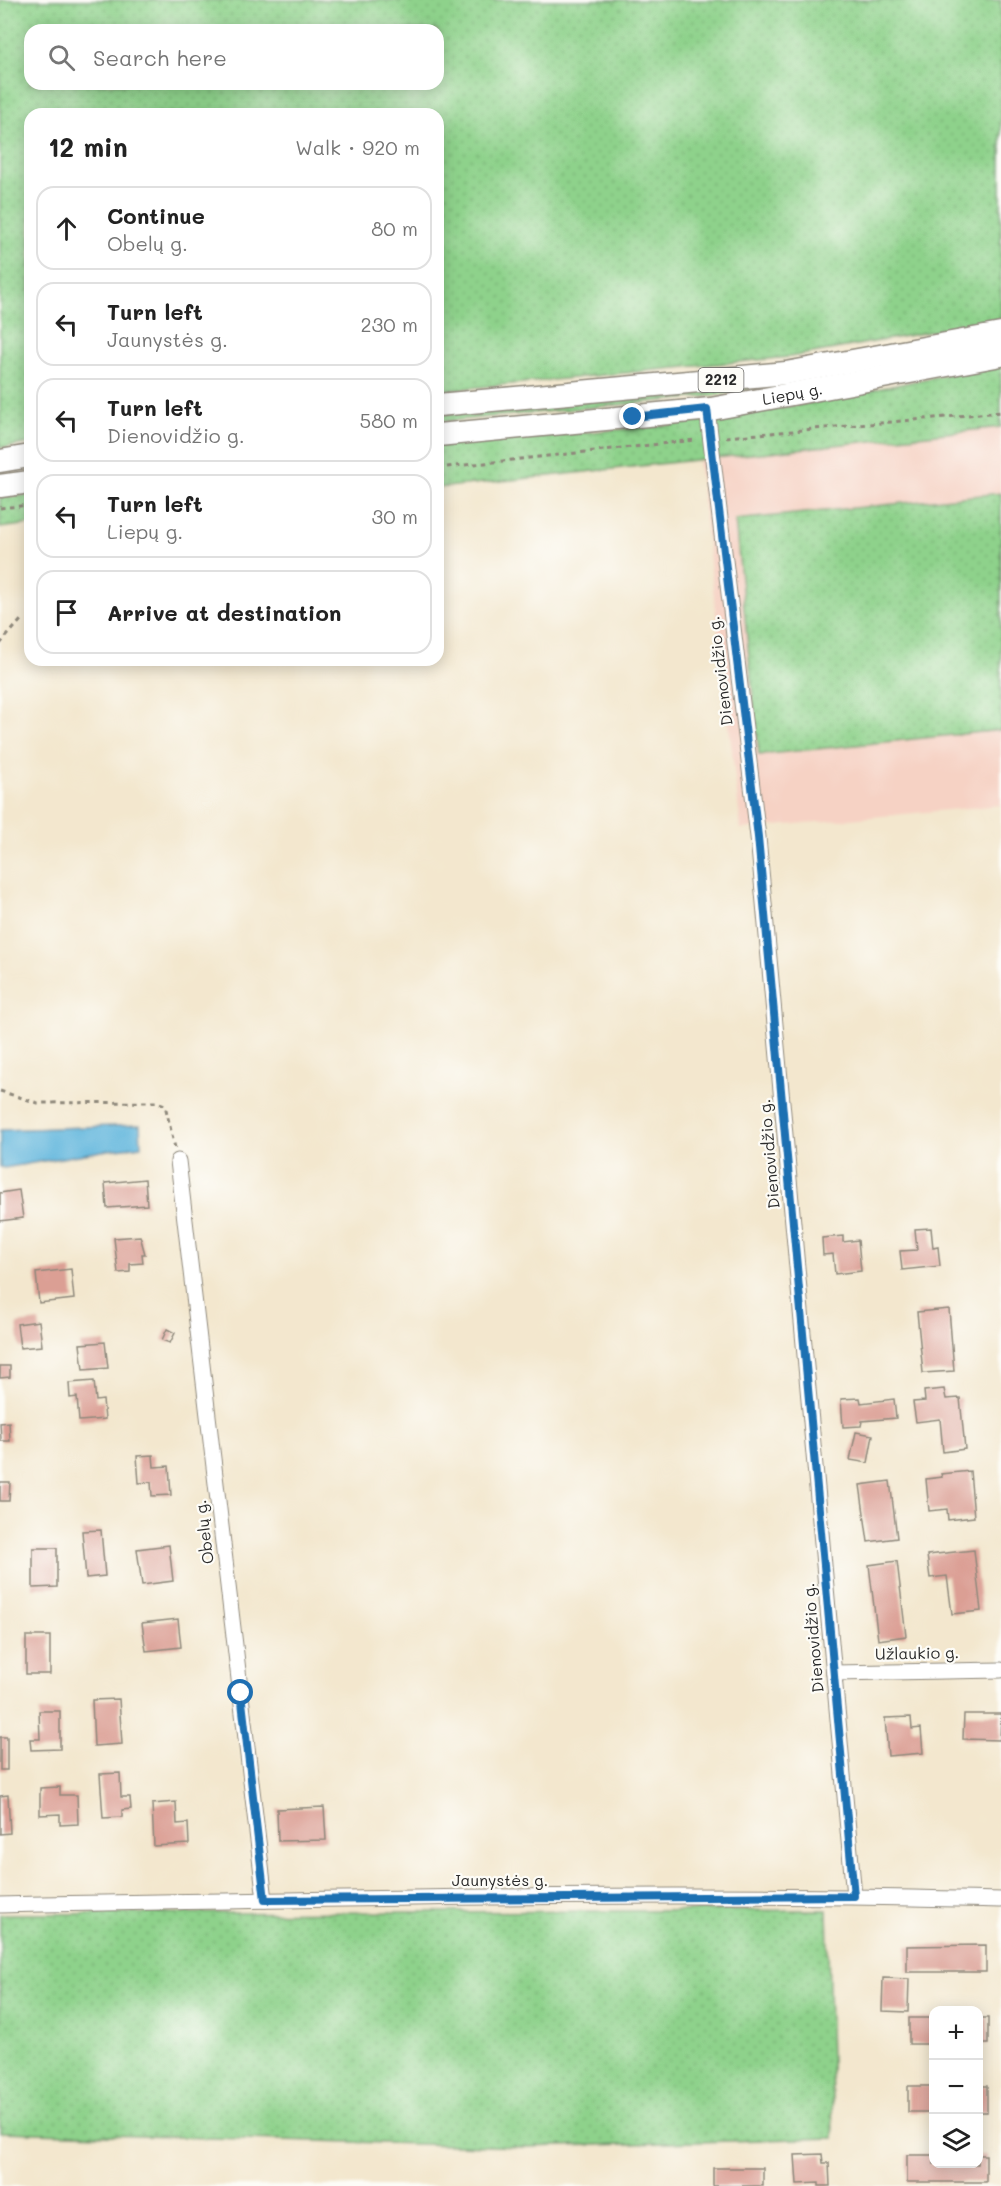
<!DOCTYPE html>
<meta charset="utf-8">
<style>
:root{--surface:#fff;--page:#f6f6f6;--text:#222;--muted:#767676;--line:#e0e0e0}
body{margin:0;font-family:Mali,sans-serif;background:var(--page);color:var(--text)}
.controls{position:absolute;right:18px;bottom:18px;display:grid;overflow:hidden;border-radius:12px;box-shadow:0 3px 15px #0003}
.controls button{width:54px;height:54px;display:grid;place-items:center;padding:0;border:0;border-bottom:2px solid var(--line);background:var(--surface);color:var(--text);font:30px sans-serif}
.stop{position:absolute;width:18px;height:18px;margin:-14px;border:4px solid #1f6fb2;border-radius:50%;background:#fff}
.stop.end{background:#1f6fb2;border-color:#fff;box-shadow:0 2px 6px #0008}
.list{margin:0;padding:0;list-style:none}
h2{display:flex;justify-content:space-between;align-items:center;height:78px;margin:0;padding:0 24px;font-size:26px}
h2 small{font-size:20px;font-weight:400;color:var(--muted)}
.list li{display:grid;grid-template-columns:39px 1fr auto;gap:18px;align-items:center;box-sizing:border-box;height:84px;margin:0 12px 12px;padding:0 12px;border:2px solid var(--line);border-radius:18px}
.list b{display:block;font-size:22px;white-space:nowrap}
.list p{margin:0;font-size:20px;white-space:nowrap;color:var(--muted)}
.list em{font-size:20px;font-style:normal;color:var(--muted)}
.icon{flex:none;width:33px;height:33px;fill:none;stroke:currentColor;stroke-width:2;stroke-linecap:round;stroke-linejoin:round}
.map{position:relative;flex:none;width:1001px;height:2186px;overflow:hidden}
.search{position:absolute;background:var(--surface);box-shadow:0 3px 15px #0003;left:24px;top:24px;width:420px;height:66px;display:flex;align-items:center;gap:15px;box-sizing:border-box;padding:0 21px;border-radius:18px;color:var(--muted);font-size:22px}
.panel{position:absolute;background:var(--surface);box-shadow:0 3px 15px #0003;left:24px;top:108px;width:420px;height:558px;border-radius:18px}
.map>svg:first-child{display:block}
.built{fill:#f6d2c4}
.grass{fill:url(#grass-dots);stroke:#5c7e5b;stroke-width:1.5;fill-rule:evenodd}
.water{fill:#60b6dd;stroke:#467084;stroke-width:1.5}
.building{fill:#db9f94}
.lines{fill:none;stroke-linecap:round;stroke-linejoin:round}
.minor-casing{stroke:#8f897c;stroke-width:17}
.primary-casing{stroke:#8f897c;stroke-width:25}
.path{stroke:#8f897c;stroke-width:3;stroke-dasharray:4.5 4.5;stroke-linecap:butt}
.minor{stroke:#fff;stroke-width:15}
.primary{stroke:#fff;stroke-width:22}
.route{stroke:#1f6fb2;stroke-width:8}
.labels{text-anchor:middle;stroke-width:4.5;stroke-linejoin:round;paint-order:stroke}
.shield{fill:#fdfcf7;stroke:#6a6a68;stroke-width:1.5}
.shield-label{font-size:15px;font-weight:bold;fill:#2b2b2b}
.street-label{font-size:16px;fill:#2b2b2b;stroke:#fdfcf7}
</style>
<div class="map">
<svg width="1001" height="2186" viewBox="0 0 1001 2186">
<defs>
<pattern id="grass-dots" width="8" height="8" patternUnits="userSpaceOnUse" patternTransform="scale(1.5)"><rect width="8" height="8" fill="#8ed28b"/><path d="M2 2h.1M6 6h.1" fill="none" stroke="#7bb478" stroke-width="1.8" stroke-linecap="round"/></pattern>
</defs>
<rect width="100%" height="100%" fill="#fdfcf7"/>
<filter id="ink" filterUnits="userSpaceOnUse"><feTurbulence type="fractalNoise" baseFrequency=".0167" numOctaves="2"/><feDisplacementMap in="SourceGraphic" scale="12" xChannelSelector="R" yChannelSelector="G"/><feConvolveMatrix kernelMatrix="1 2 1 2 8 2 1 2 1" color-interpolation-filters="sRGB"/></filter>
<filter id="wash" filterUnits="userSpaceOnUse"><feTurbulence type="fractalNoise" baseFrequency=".008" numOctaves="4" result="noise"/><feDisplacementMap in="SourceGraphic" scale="24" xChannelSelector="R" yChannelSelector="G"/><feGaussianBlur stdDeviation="1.35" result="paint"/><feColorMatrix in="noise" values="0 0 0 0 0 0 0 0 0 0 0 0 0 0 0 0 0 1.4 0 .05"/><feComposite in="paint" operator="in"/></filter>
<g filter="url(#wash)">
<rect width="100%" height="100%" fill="#f3e7ce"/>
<polygon class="built" points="1001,427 1001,805 741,829 698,459"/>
<g class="grass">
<path d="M0,0H1001V319L790,357L438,391V114H30V443L0,448ZM30,30H438V84H30Z"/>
<polygon points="1001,363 1001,427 438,488 438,445 673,425 810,403"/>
<polygon points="757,384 758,388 712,396 438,422 438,415"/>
<polygon points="1001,493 1001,730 759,755 735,520"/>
<polygon points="30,495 30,524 0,528 0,498"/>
<polygon points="827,1910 833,2138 526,2147 0,2132 0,1914"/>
</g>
<polygon class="water" points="140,1125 141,1146 108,1150 4,1168 0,1167 0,1130"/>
<g id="blocks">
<g class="building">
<polygon points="145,1179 147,1205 107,1208 105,1183"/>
<polygon points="19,1190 23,1218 0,1221 0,1193"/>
<polygon points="931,1228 933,1248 938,1247 940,1266 902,1270 900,1251 917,1250 915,1229"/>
<polygon points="140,1236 145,1254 142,1254 143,1263 130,1264 130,1272 118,1273 114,1238"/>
<polygon points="843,1236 843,1242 858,1240 861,1271 835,1274 833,1254 823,1255 822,1238"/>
<polygon points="71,1269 74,1299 39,1303 36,1273"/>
<polygon points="949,1309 954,1371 923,1373 917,1312"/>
<polygon points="39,1321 42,1346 20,1348 17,1324"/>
<polygon points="167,1329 175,1333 170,1343 162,1340"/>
<polygon points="105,1342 108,1368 83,1370 80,1344"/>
<polygon points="0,1366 10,1366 10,1377 0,1378"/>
<polygon points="94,1381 96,1401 103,1400 105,1419 79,1421 77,1397 70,1398 69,1383"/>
<polygon points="944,1389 946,1399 960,1398 965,1449 943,1452 940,1419 916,1422 913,1402 925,1401 924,1391"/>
<polygon points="860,1398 861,1403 894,1399 896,1418 862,1421 861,1426 843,1427 841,1399"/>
<polygon points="9,1422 10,1441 1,1441 0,1423"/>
<polygon points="856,1432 873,1435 868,1463 850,1460"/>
<polygon points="153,1455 154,1467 169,1466 171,1495 152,1496 151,1482 139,1483 137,1456"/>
<polygon points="970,1471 974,1517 948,1520 947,1509 929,1511 926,1479 942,1477 941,1474"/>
<polygon points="890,1481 897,1538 868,1542 860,1485"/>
<polygon points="0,1482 10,1482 9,1501 0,1501"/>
<polygon points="101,1530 105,1576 86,1578 82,1531"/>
<polygon points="169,1545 173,1581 142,1585 137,1549"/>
<polygon points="33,1548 57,1548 57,1587 33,1588"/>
<polygon points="974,1550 981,1611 952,1614 947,1576 930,1578 927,1555"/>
<polygon points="897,1561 906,1636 878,1640 869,1565"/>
<polygon points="178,1619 181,1647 146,1651 142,1623"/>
<rect x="26" y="1636" width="24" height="38"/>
<polygon points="119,1699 122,1744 94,1746 92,1700"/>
<polygon points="39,1711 60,1711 60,1749 31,1750 30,1739 40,1739"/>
<polygon points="964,1714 1001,1714 1000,1740 963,1739"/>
<polygon points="911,1717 912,1729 921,1728 923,1753 888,1756 885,1718"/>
<rect x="0" y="1737" width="7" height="33"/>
<polygon points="120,1773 121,1797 130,1797 131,1809 122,1810 122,1817 103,1818 100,1774"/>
<polygon points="60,1787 60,1795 77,1795 78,1824 60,1825 60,1814 40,1815 40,1788"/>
<polygon points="8,1795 10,1833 0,1834 0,1796"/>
<polygon points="176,1802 177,1824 188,1823 189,1844 154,1846 152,1804"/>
<polygon points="324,1807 326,1840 278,1841 277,1809"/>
<polygon points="986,1945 986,1972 907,1972 907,1946"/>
<polygon points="883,1978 909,1979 908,2012 882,2011"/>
<rect x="909" y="2018" width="25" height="26"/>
<rect x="978" y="2018" width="10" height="26"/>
<rect x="908" y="2086" width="26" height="26"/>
<rect x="978" y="2086" width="9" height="26"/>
<polygon points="822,2154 823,2163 829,2163 830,2186 819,2186 819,2183 797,2184 795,2155"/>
<polygon points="907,2155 934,2155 934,2164 978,2164 978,2155 986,2155 986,2182 907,2182"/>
<rect x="713" y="2168" width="50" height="18"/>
</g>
</g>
</g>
<g filter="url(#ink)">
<use href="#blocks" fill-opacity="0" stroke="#8f897c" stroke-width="1.5"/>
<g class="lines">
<defs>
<g id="minor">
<polyline points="707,409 758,837 854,1896"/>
<polyline points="178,1161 265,1900"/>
<polyline points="834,1673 1001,1670"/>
<path d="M0,1905C333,1899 668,1891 1001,1900"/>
</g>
<g id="primary">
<polyline points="438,405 786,373 1001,334"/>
<path id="s1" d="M438,435L711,409L1001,355"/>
<polyline points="0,461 30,456"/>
<polyline points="0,486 30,482"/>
</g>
</defs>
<use href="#minor" class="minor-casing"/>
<use href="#primary" class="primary-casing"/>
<g class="path">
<polyline points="726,437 1001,412"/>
<polyline points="438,468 696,440"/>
<polyline points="0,508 30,505"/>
<polyline points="0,644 21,620"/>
<polyline points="0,1091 38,1103 157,1102 165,1105 175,1148"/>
</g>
<use href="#minor" class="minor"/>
<use href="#primary" class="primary"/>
</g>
</g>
<g class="lines" filter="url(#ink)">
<polyline class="route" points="241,1693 265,1900 854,1896 758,837 707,409 633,417"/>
</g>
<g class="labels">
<rect class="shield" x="698.5" y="368" width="45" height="24" rx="4.5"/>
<g class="shield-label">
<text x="721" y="385">2212</text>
</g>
<g class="street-label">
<text dy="6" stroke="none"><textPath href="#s1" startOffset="357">Liepų g.</textPath></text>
<text transform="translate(720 671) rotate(-97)" y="6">Dienovidžio g.</text>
<text transform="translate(769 1154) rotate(-95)" y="6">Dienovidžio g.</text>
<text transform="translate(204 1532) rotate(-97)" y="6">Obelų g.</text>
<text transform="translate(813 1638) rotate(-95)" y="6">Dienovidžio g.</text>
<text transform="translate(917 1653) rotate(-1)" y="6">Užlaukio g.</text>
<text x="500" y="1886">Jaunystės g.</text>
</g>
</g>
</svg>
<div class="controls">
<button>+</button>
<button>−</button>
<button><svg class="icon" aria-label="layers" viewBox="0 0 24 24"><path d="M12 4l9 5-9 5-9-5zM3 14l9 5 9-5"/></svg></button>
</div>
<div class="stop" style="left:241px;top:1693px"></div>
<div class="stop end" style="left:633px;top:417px"></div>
<div class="search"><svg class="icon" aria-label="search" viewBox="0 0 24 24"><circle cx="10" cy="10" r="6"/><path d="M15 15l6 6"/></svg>Search here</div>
<section class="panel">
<h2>12 min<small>Walk · 920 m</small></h2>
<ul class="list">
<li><svg class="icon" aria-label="ahead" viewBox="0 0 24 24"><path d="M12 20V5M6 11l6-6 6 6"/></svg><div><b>Continue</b><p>Obelų g.</p></div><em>80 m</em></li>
<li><svg class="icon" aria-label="left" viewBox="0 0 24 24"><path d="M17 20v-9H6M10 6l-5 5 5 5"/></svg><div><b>Turn left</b><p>Jaunystės g.</p></div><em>230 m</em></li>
<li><svg class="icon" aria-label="left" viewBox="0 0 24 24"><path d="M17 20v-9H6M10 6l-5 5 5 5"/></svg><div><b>Turn left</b><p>Dienovidžio g.</p></div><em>580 m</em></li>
<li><svg class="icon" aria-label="left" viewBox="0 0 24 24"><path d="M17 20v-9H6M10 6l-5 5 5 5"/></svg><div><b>Turn left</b><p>Liepų g.</p></div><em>30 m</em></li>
<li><svg class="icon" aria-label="arrive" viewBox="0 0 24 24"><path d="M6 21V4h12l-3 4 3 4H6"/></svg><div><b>Arrive at destination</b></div></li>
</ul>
</section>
</div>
